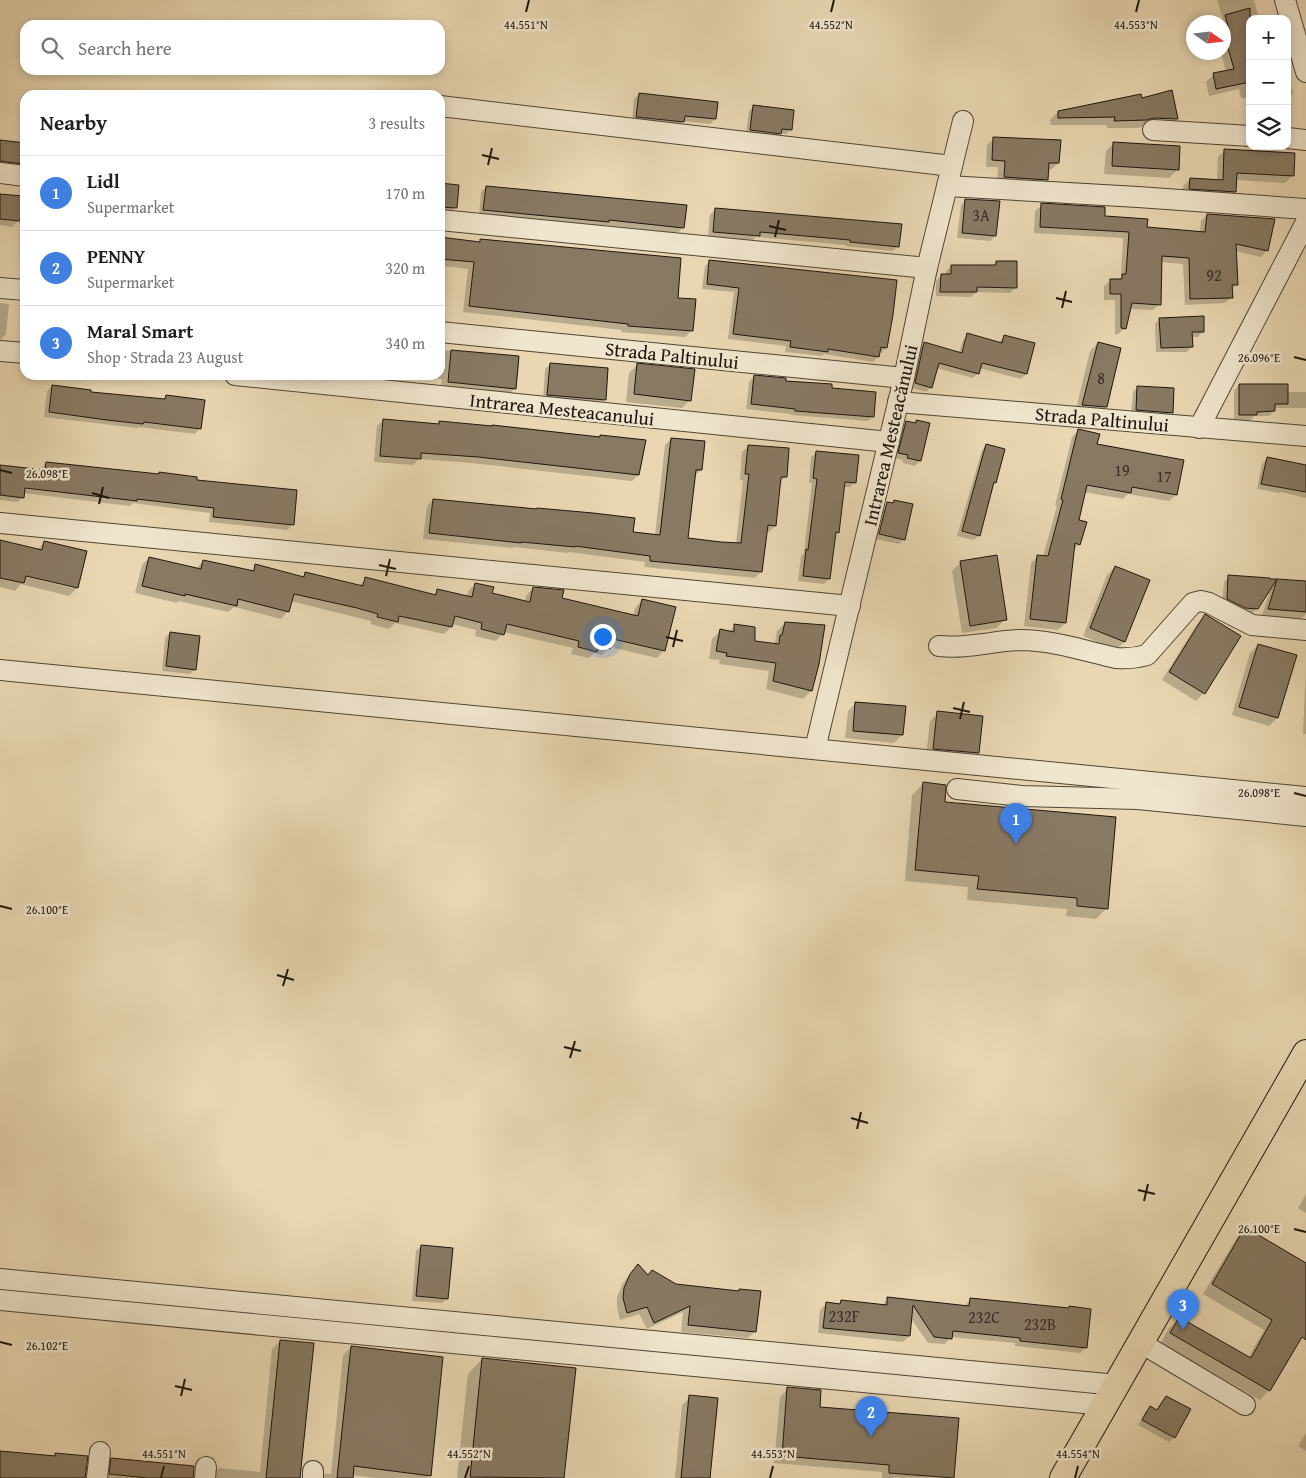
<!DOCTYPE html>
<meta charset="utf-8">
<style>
:root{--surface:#fff;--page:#f6f6f6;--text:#202124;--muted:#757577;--line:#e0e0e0;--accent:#8f2418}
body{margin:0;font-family:"Gentium Book Plus",serif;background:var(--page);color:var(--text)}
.controls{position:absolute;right:15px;top:15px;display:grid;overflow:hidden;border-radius:10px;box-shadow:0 2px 8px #0003}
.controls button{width:45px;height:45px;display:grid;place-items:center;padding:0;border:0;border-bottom:1px solid var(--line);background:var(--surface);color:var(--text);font:25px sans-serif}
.compass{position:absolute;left:1186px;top:15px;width:45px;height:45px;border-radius:50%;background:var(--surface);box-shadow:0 2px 8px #0003;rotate:104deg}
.you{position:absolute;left:602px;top:636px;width:18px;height:18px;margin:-12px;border:4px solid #fff;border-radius:50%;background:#1a73e8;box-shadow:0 0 0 8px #1a73e833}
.badge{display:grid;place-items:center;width:32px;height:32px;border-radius:50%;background:var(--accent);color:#fff;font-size:16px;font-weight:700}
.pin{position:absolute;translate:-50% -41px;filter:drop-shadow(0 1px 2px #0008)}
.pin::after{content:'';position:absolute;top:26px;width:18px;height:15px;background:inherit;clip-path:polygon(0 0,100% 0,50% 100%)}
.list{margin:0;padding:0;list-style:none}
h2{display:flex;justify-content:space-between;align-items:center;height:65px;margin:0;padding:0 20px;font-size:21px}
h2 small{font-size:16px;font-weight:400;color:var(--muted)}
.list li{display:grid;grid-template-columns:32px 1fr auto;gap:15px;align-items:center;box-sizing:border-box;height:75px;padding:0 20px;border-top:1px solid var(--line)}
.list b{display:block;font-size:19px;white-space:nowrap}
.list p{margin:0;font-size:16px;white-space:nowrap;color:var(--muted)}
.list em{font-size:16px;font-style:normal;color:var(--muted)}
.icon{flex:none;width:28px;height:28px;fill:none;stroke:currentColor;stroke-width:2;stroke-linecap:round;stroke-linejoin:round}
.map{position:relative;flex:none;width:1306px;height:1478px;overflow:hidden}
.search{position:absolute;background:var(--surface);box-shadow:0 2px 8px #0003;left:20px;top:20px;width:425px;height:55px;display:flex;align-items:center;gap:12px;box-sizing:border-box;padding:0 18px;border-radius:15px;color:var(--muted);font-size:19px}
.panel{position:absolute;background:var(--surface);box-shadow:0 2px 8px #0003;left:20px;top:90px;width:425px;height:290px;border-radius:15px}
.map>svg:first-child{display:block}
.shadow{fill:#0003;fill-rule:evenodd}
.building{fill:#887963;stroke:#1f140d}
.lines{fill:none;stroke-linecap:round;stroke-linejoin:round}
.minor-casing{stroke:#514536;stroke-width:22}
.major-casing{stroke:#1f140d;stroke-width:28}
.minor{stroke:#f0e5cd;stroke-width:20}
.major{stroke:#e8d7b2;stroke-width:26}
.ticks{fill:none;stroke:#1f140d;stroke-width:2}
.labels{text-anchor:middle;stroke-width:5;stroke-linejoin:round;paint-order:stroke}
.number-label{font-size:16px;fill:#392d22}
.street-label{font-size:19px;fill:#1f140d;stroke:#f0e5cd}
.ticks-label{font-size:12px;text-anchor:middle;fill:#1f140d;stroke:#f0e5cd;stroke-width:5;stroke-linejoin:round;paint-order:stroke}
</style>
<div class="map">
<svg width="1306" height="1478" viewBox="0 0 1306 1478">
<rect width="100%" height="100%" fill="#e8d7b2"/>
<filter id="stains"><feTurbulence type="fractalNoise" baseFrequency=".004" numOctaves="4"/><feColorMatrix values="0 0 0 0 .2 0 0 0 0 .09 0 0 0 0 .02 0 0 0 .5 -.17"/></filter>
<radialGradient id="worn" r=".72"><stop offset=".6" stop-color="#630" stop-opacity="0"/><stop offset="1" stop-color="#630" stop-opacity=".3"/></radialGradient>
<g class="shadow">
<polygon points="1217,0 1254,0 1259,19 1250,19 1250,98 1241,98 1239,89 1209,96 1206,82 1213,75 1226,72 1221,52 1224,52 1224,22 1220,22 1223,19"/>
<polygon points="1287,80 1289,80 1293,94 1287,99"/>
<polygon points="1171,92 1177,119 1169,127 1145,126 1138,128 1107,128 1107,125 1051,125 1050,120 1058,112 1141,99"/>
<polygon points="639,94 715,119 710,124 683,121 677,127 632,122 634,99"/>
<polygon points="753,107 791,129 786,134 780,133 775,138 746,135 749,111"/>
<polygon points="994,139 1058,163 1051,170 1048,169 1047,179 1040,186 997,184 998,167 986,167 987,145"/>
<polygon points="0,141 25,143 25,171 0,166"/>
<polygon points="1114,143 1177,170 1169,178 1104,174 1106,151"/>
<polygon points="1225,150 1292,176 1285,183 1235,180 1235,192 1228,199 1182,195 1183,186 1190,179 1217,181 1218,157"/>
<polygon points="440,184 455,208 450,213 440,212"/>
<polygon points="486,187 683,228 677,233 604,225 603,226 479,215 481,192"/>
<polygon points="0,195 18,221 12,227 0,225"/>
<polygon points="966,200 995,236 990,241 957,238 961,205"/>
<polygon points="1042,205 1104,217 1146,229 1200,232 1201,221 1207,215 1267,250 1261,257 1235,251 1237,284 1231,290 1232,297 1225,303 1185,305 1183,264 1160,262 1159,304 1153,310 1130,309 1125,328 1118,334 1115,334 1115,300 1104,300 1104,286 1111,280 1117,280 1121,277 1123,238 1034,233 1035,211"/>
<polygon points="716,209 898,246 893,251 845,246 846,245 756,237 753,240 708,236 710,215"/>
<polygon points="440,239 478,243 481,240 676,299 692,330 685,337 621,332 622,330 463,312 468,269 443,266 440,294"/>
<polygon points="710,261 886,348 881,353 879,352 878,356 873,362 824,354 822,356 785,352 786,346 728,339 734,292 702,289 705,266"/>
<polygon points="996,262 1015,288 1010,293 976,292 971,297 936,296 936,281 941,276 946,276 946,271 951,266 992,267"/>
<polygon points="0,303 9,304 6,334 0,340"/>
<polygon points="1160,319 1203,331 1198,337 1191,337 1192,346 1187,352 1156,352 1155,324"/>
<polygon points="968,335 999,343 1004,336 1026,374 1021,379 979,368 978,373 973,378 936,368 931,387 926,392 911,388 919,349 924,344 959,353 963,340"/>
<polygon points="1098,343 1106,407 1097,415 1075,413 1090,351"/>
<polygon points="440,350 518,357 515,388 508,395 441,389 442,379 400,375 440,375"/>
<polygon points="551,364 607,369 604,400 599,405 543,400 545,369"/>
<polygon points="637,365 690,400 682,408 626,402 629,373"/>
<polygon points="754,376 784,382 873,416 868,421 791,415 791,414 746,409 749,382"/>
<polygon points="1239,385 1287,392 1306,392 1306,408 1274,408 1274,411 1269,416 1254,416 1251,420 1234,420 1234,391"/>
<polygon points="52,386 89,393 162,400 166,397 200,428 195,434 139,427 137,428 44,417 47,391"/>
<polygon points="1138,387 1171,412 1166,418 1131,415 1133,392"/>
<polygon points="384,420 437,425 439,422 598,438 600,436 638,475 632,481 471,463 419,459 413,465 374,462 377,426"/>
<polygon points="917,421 920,461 915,466 903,463 903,460 894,458 901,427 906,422 914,424"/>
<polygon points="1078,431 1096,445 1176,495 1169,501 1128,494 1123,499 1084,492 1077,521 1079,544 1073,550 1065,623 1058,630 1024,626 1031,563 1038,556 1043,557 1057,506 1055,506 1072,437"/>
<polygon points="671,439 701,470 694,476 687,539 736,544 743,480 740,480 742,452 749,446 785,477 779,483 775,526 769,532 766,531 761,572 755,578 644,567 645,562 569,552 568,553 514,547 513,548 423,539 427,506 433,500 655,535 665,445"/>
<polygon points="987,445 995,482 991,485 979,535 974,540 957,536 982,450"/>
<polygon points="817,452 855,482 850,487 844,487 838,532 835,535 829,579 824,584 798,581 801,556 804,553 812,483 809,483 811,457"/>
<polygon points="1267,459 1306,466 1306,498 1281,492 1280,493 1257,489 1262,464"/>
<polygon points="46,463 195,482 292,525 287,530 209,522 210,513 133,503 130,506 23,493 23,497 18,502 0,500 0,466 41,471 41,468"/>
<polygon points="895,501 904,539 899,544 875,539 882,508 887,503 891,504"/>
<path d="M0,541L37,550L45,542L85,552L77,588L69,596L21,584L15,591L0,587ZM20,573L73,586V588L19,575Z"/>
<polygon points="149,558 196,569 203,561 250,572 256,566 302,577 306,574 358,586 366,579 432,596 437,591 467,597 468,591 475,584 491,594 525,602 526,596 533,588 561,599 633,616 635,608 642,600 664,650 657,658 610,647 602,655 594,653 589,658 571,654 573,648 504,632 496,641 475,636 476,630 452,624 451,627 444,634 395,623 389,629 371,624 371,621 290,601 288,611 281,619 234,607 228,612 178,601 177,603 135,593 142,565"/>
<polygon points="960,563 1005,619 997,628 962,633 952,571"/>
<polygon points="1115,567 1148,580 1124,642 1116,650 1083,636 1107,575"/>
<polygon points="1229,577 1273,585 1277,580 1306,583 1306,614 1301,619 1262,616 1270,590 1257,608 1252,613 1239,613 1222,604 1224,582"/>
<polygon points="1205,616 1239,637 1204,693 1196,701 1162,680 1197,624"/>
<polygon points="785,623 818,664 811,691 803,699 766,689 769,671 719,664 720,660 709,659 712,639 720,631 728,632 735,626 753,642 773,644 775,642 777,631"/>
<polygon points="170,633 195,669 190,674 162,671 165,638"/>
<polygon points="1258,645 1277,718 1269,726 1232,715 1250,653"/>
<polygon points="1306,668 1306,734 1303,734"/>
<polygon points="856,703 902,735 894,743 845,738 848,711"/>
<polygon points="938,713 978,753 970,761 926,756 930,721"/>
<polygon points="923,784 944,803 1107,908 1096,919 1066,916 1067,909 967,900 968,887 905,881 912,795"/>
<polygon points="1306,1194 1306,1213 1298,1208"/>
<polygon points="1245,1229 1306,1265 1306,1329 1269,1390 1260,1400 1161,1343 1169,1328 1179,1319 1248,1358 1264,1330 1203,1294 1236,1239"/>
<polygon points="421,1246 447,1298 442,1303 412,1301 416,1251"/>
<polygon points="631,1273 648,1276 676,1285 738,1292 739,1291 755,1331 748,1338 681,1332 683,1312 647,1329 639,1314 620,1320 617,1306 617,1297 623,1283"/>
<polygon points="888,1298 964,1306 971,1299 1086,1347 1080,1353 1015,1346 1015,1343 951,1337 945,1344 928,1343 910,1317 909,1336 903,1342 818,1333 820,1310 826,1304 838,1305 841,1301 882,1306"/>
<polygon points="280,1341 301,1478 210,1478 219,1468 260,1472 272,1349"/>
<polygon points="351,1347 429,1475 427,1478 375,1478 352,1475 351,1478 321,1478 325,1474 331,1474 343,1355"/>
<polygon points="482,1359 574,1369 563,1478 457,1478 468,1374"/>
<polygon points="788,1389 818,1408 953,1477 882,1478 882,1472 774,1463 780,1397"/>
<polygon points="690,1397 709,1478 675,1478 682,1405"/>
<polygon points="1166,1397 1174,1437 1169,1442 1138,1425 1145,1412 1150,1408 1156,1411 1161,1402"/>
<polygon points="1306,1433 1306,1451 1298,1446"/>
<polygon points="112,1459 193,1478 102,1478 104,1467"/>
</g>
<g class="building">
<polygon points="1250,8 1250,82 1216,89 1213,73 1234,69 1225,38 1231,37 1225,15"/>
<polygon points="1172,90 1178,119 1154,118 1147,120 1114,121 1115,117 1058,118 1058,111 1141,94 1142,98"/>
<polygon points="639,93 718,102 716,119 685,116 684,122 636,117"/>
<polygon points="753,105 794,110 792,130 782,129 781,134 750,130"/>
<polygon points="993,137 1061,140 1059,163 1049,163 1048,180 1004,177 1005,161 992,160"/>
<polygon points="0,140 25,143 23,164 0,161"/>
<polygon points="1113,142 1180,146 1179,170 1112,166"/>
<polygon points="1224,149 1295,153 1294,176 1237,173 1236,192 1189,189 1190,178 1223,180"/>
<polygon points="440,183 459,185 457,208 440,207"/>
<polygon points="486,186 687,205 684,228 609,220 609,222 483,210"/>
<polygon points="0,194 23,196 20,221 0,219"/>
<polygon points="965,199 1000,201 996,236 962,233"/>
<polygon points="1041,203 1105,207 1105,216 1148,219 1147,227 1205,232 1207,214 1275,219 1268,251 1236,244 1238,285 1232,285 1233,298 1190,299 1189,258 1162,256 1161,305 1132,303 1126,329 1121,328 1121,294 1110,294 1110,279 1122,279 1122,274 1126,274 1129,232 1040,227"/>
<polygon points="715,208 902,224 899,247 850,242 850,240 760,232 760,236 713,232"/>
<polygon points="440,237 480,242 480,239 681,258 678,298 696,299 693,331 628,326 628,324 469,306 474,262 440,259"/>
<polygon points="709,260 897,280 893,315 887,348 881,347 879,357 828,349 828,352 790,347 791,341 733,334 739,288 707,284"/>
<polygon points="996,261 1017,261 1017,288 977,287 977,292 940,292 941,274 951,274 951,265 996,265"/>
<polygon points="1204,316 1204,332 1192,332 1193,347 1161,348 1159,318"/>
<polygon points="967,333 1002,343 1004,335 1035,343 1027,374 982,363 979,374 939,363 932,388 915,383 924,342 962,353"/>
<polygon points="1098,342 1121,348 1107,407 1082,405"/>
<polygon points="451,350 519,356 516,389 448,382"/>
<polygon points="550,363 608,368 606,400 547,395"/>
<polygon points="637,363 695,369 691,401 634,394"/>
<polygon points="754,375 786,378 786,381 832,384 832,388 876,392 874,417 795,411 795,409 751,404"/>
<polygon points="1239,384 1288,384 1288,404 1275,404 1275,411 1257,412 1257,415 1239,415"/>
<polygon points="52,385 91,390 91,392 165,399 166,395 205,400 201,429 144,422 143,424 107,420 49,412"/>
<polygon points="1137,386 1174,388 1173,413 1136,410"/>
<polygon points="383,419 439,424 439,421 492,426 492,425 600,437 600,435 646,440 639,475 478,457 421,453 421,459 380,456"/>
<polygon points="916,420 930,423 921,461 907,458 908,455 898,453 906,421 916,423"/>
<polygon points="1078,429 1100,434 1097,444 1184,460 1177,495 1132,487 1131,493 1087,485 1079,520 1087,522 1080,545 1075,543 1066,623 1030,619 1037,555 1048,556 1063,500 1061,499"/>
<polygon points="671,438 705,441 702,470 696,470 688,538 721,542 741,543 749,474 745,474 748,445 789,448 787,477 781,477 776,526 768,525 762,572 650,561 650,556 575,546 575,547 521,542 521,543 429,533 433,499 537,509 537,508 593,513 635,518 633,532 660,535"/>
<polygon points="986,444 1005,449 996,483 994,482 980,536 962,531"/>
<polygon points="816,451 859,455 856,483 845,482 839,533 836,532 830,579 803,576 806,549 808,550 817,479 813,478"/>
<polygon points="1267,457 1306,465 1306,492 1261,484"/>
<polygon points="46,462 159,474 159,472 197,477 197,480 297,490 294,525 213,517 214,508 137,499 137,501 25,488 24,498 0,495 0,465 45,470"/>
<polygon points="894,500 913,504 905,540 879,534 887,502 893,503"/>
<polygon points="0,540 42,550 44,541 87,551 78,588 26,576 24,583 0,578"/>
<polygon points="997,555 1007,620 970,626 960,561"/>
<polygon points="149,557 201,569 203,560 254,571 255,564 304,577 305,572 363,586 365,577 436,595 437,589 472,597 475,583 494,587 492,593 530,602 533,587 564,590 562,598 638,616 642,599 676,607 665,651 613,639 610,649 599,646 597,652 578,647 579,641 507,624 504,635 481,629 482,623 455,616 452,627 399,616 398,622 377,617 378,614 357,608 294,594 289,612 238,599 237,606 185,594 185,596 142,586"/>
<polygon points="1115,566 1150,580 1125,642 1090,628"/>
<polygon points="1228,575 1270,578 1270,579 1277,579 1258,609 1245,608 1227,599"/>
<polygon points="1277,579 1306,581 1306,612 1268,609"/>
<polygon points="1205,614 1241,636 1205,694 1169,672"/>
<polygon points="785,622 825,625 819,664 812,691 773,681 776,663 726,656 727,653 716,651 720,629 734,632 734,624 755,627 755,641 779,644 780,635 782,635"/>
<polygon points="170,632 200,636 196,670 166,666"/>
<polygon points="1258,644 1297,655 1278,718 1239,707"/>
<polygon points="855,702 906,706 903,735 853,731"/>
<polygon points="937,711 983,716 979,753 933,749"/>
<polygon points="923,782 946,785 945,802 1116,817 1108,909 1077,906 1077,898 977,889 979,876 915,870"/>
<polygon points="1245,1227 1306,1263 1306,1340 1302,1337 1270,1391 1170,1333 1179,1317 1251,1358 1272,1320 1212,1284"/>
<polygon points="421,1245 453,1248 448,1299 416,1296"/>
<polygon points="638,1264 648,1275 652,1270 676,1284 739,1291 739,1289 761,1291 756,1332 688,1325 690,1306 654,1323 647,1307 627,1313 623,1298 624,1288 630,1274"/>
<polygon points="887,1297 969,1306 970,1298 1069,1308 1069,1306 1091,1309 1087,1348 1020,1341 1020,1338 953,1331 952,1339 934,1337 913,1305 910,1336 823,1328 826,1302 840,1304 841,1300 887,1305"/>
<polygon points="280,1340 314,1343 300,1478 266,1478"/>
<polygon points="351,1346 443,1357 431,1476 354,1466 353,1478 337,1478"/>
<polygon points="482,1358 576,1368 564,1478 470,1477"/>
<polygon points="787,1387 821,1390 820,1407 959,1418 954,1478 889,1473 889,1465 782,1456"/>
<polygon points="689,1395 718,1398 710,1478 681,1478"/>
<polygon points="1166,1396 1191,1409 1175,1438 1142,1420 1150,1406 1157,1410"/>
<polygon points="0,1451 55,1456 55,1453 88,1456 85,1478 0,1478"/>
<polygon points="111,1458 194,1466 193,1478 147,1478 109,1474"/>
</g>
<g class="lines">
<defs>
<g id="minor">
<polyline points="1285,0 1306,72"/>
<polyline points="440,106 952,166"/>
<polyline points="1153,130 1250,136"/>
<polyline points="1287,138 1306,140"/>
<polyline points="0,173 25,176"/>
<polyline points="947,186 1138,197 1306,209"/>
<polyline points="440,220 927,268"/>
<polyline points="0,288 25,290"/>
<polyline points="440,332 904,378"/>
<polyline points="0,351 25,353"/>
<polyline points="235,375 889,442"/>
<polyline points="898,402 1306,436"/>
<polyline points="1199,428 1306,222"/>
<polyline points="0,523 850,606"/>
<path d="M939,646C968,649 992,641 1020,640C1052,640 1085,651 1116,658C1127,659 1136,658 1147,655L1193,603L1201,601L1209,603L1252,625L1306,630"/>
<polyline points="0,670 1306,797"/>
<polyline points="815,749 904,378 927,268 963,121"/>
<polyline points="957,789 1022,796 1138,799 1306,816"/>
<polyline points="0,1279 1117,1385"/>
<polyline points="0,1300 1105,1405"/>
<polyline points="1141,1343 1245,1405"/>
<polyline points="97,1478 100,1452"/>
<polyline points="205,1478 206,1467"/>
<polyline points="313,1478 313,1471"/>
</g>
<polyline id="major" points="1063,1478 1306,1053"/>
</defs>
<use href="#minor" class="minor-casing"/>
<use href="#major" class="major-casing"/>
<use href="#minor" class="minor"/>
<use href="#major" class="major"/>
</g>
<path class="ticks" d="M526,12L529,0M831,12L834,0M1136,12L1139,0M482,155L499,159M488,165L492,148M769,226L786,230M775,237L779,220M1056,298L1072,302M1062,308L1066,291M1294,357L1306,360M0,470L12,473M92,493L109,498M99,504L103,487M379,565L396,569M386,576L390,559M666,637L683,641M673,647L677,630M953,708L970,712M960,719L964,702M1294,793L1306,796M0,906L12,909M277,975L294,980M283,986L288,969M564,1047L581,1051M570,1058L575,1041M851,1118L868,1123M857,1129L861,1112M1138,1190L1155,1194M1144,1201L1148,1184M1294,1229L1306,1232M0,1342L12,1345M175,1386L192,1390M181,1396L185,1379M161,1478L164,1466M465,1478L469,1466M770,1478L773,1466M1075,1478L1078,1466"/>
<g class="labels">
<g class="number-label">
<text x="981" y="221">3A</text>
<text x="1214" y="281">92</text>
<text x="1101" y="384">8</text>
<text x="1122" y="476">19</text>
<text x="1164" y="482">17</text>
<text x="844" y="1322">232F</text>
<text x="984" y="1323">232C</text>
<text x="1040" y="1330">232B</text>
</g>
<g class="street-label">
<text transform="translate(672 355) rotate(6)" y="7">Strada Paltinului</text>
<text transform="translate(562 409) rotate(6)" y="7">Intrarea Mesteacanului</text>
<text transform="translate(1102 419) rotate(5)" y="7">Strada Paltinului</text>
<text transform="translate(890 435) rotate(-77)" y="7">Intrarea Mesteacănului</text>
</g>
</g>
<g class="ticks-label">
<text x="526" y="29">44.551°N</text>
<text x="831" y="29">44.552°N</text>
<text x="1136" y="29">44.553°N</text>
<text x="1259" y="362">26.096°E</text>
<text x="47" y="478">26.098°E</text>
<text x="1259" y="797">26.098°E</text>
<text x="47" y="914">26.100°E</text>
<text x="1259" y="1233">26.100°E</text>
<text x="47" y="1350">26.102°E</text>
<text x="164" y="1458">44.551°N</text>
<text x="469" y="1458">44.552°N</text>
<text x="773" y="1458">44.553°N</text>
<text x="1078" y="1458">44.554°N</text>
</g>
<rect width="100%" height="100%" filter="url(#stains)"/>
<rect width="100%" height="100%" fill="url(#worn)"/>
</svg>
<div class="controls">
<button>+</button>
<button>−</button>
<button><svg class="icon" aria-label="layers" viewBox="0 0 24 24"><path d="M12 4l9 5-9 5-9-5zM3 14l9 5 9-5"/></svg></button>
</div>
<svg class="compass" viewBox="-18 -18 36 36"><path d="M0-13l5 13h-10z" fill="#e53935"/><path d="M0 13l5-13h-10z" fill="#757577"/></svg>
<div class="you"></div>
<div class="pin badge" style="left:1016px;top:844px;background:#3f7fe0">1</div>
<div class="pin badge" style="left:871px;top:1437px;background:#3f7fe0">2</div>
<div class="pin badge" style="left:1183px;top:1330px;background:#3f7fe0">3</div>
<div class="search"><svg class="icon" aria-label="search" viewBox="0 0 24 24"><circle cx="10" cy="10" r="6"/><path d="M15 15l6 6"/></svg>Search here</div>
<section class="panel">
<h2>Nearby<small>3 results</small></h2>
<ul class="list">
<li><span class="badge" style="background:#3f7fe0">1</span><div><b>Lidl</b><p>Supermarket</p></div><em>170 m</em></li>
<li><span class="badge" style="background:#3f7fe0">2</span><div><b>PENNY</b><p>Supermarket</p></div><em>320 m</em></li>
<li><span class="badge" style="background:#3f7fe0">3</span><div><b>Maral Smart</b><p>Shop · Strada 23 August</p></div><em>340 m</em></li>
</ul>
</section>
</div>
